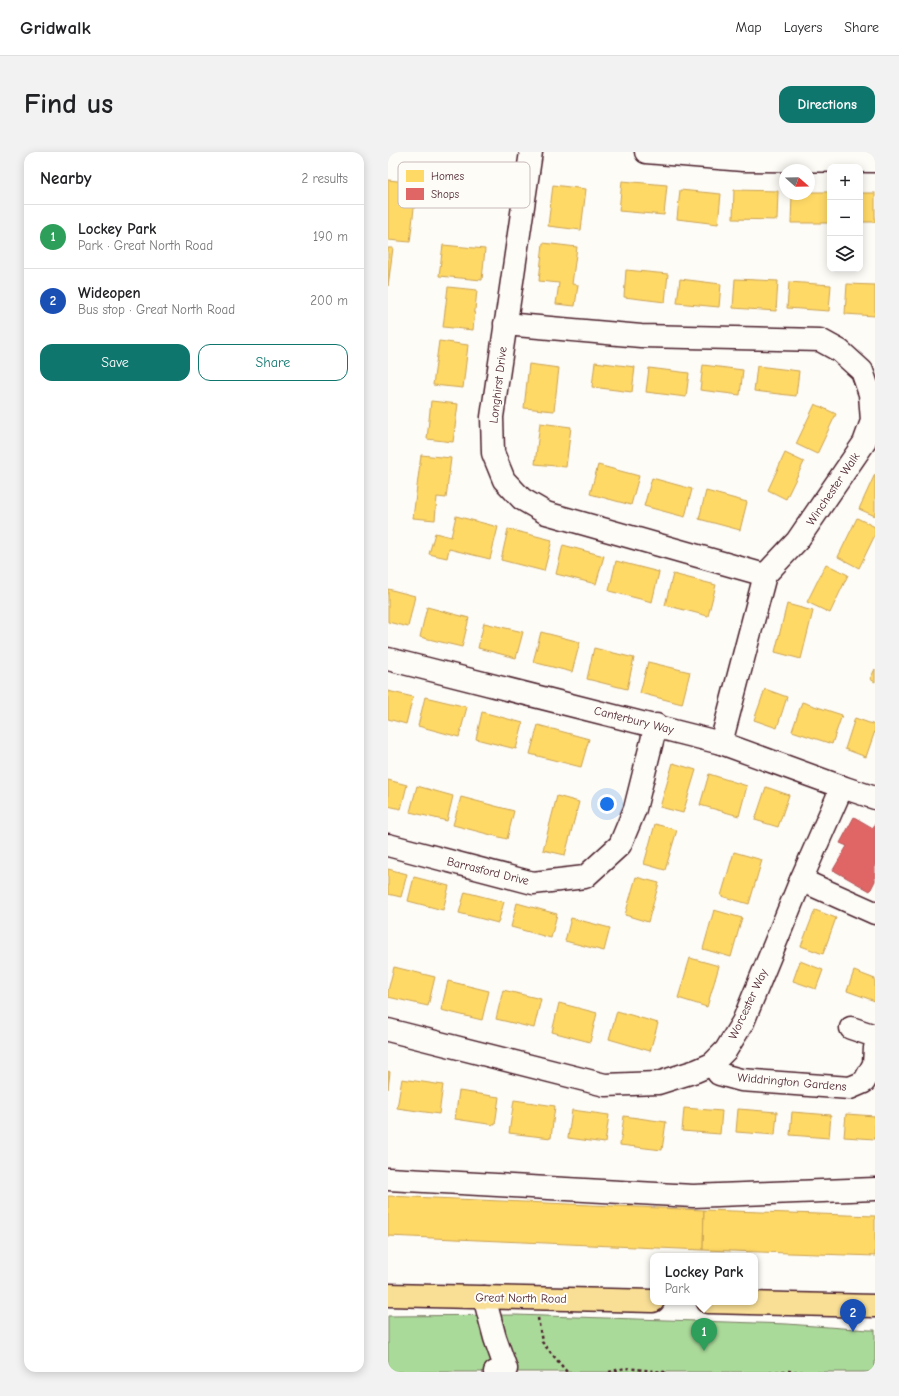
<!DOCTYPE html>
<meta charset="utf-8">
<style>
:root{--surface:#fff;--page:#f2f2f2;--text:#202124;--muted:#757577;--line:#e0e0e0;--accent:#0f766e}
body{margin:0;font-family:"Comic Neue",sans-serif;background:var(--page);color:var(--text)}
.controls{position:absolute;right:12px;top:12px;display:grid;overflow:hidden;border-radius:8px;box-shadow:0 2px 10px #0003}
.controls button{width:36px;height:36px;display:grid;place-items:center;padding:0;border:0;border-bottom:1px solid var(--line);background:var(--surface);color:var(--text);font:20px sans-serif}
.compass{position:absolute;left:391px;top:12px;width:36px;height:36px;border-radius:50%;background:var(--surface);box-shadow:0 2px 10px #0003;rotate:110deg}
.you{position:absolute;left:219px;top:652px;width:14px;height:14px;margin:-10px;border:3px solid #fff;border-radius:50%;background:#1a73e8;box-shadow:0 0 0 6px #1a73e833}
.badge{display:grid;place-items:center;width:26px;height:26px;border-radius:50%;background:var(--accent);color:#fff;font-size:13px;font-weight:700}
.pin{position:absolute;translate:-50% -33px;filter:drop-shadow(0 1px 2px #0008)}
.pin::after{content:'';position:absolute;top:21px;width:14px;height:12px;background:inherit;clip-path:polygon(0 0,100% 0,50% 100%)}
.popup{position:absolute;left:262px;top:1101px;width:108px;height:52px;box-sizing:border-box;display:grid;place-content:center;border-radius:8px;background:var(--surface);filter:drop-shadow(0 1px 3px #0005);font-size:13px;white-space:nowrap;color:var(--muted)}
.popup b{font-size:15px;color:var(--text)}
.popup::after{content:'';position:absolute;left:50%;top:100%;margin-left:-8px;border:8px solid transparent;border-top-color:var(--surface)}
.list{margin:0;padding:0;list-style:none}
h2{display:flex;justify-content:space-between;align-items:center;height:52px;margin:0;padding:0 16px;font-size:17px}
h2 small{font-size:13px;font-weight:400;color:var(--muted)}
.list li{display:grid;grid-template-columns:26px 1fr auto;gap:12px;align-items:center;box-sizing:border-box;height:64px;padding:0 16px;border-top:1px solid var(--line)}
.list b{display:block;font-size:15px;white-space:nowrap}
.list p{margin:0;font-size:13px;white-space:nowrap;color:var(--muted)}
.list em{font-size:13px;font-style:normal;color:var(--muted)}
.actions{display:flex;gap:8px;padding:12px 16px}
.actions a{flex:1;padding:9px 0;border:1px solid var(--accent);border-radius:12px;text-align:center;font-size:14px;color:var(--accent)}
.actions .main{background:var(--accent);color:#fff}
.icon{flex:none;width:22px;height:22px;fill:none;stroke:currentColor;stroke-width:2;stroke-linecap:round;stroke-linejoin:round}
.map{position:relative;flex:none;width:487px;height:1220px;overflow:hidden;border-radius:12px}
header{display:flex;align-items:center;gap:24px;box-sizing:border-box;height:56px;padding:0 20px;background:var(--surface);border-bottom:1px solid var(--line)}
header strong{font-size:19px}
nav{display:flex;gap:22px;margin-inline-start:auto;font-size:14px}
.intro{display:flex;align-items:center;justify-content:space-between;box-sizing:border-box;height:96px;padding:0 24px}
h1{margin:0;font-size:28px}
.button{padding:10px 18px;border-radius:12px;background:var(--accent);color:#fff;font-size:14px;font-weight:700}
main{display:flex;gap:24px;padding:0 24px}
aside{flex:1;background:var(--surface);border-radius:12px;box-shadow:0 2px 10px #0003}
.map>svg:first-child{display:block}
.green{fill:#aada9a;stroke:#7a7c62}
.homes{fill:#ffd966;stroke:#c9a154}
.shops{fill:#e06666;stroke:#b35154}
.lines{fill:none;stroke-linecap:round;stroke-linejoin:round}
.minor-casing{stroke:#4a1f2b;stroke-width:25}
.major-casing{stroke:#4a1f2b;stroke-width:25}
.path{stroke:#4a1f2b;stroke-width:2.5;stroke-dasharray:3 3;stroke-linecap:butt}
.minor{stroke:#fdfcf7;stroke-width:22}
.major{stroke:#f9df96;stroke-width:22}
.labels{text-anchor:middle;stroke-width:4;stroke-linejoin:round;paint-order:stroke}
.street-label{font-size:12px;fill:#4a1f2b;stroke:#fdfcf7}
.key{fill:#fdfcf7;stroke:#c7baba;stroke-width:1}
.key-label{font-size:11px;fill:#4a1f2b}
</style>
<header>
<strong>Gridwalk</strong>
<nav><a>Map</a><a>Layers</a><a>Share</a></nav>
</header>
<div class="intro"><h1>Find us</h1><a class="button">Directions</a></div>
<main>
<aside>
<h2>Nearby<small>2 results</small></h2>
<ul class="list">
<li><span class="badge" style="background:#2e9e5b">1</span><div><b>Lockey Park</b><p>Park · Great North Road</p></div><em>190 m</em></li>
<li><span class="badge" style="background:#1a4fb4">2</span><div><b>Wideopen</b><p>Bus stop · Great North Road</p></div><em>200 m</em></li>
</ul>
<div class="actions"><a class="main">Save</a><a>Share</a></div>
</aside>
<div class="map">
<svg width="487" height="1220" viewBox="0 0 487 1220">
<rect width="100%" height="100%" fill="#fdfcf7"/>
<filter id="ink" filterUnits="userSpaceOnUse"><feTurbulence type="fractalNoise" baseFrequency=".025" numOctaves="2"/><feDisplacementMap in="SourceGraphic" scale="8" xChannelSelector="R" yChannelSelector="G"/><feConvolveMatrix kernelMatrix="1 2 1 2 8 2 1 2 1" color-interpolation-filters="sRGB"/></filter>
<g filter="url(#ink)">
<polygon class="green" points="127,1163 399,1172 481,1178 487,1178 487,1220 0,1220 0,1164"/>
<g class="homes">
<polygon points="60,14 102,19 98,48 57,43"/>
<polygon points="0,28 29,31 22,90 0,88"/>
<polygon points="234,29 279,33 276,63 231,59"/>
<polygon points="165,33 198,37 193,78 160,74"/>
<polygon points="292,38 333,42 330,72 289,67"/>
<polygon points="346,38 390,39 389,68 345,67"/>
<polygon points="421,40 442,40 442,71 403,71 404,42 421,42"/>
<rect x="472" y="41" width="15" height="29"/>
<polygon points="155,91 189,95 184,132 190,133 187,154 168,152 171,131 151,129"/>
<polygon points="55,93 97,97 94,128 51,124"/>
<polygon points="0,96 5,96 0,134"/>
<polygon points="238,118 280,122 277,150 236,145"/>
<polygon points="292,127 333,132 331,155 289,151"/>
<polygon points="347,127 390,129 388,159 345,156"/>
<polygon points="401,130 443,133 441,159 399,156"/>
<polygon points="459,132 487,133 487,164 457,162"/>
<polygon points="60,135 89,138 85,178 55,175"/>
<polygon points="51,189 80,193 75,236 45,233"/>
<polygon points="207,210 247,215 244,240 204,235"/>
<polygon points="141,212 171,216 166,259 136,256"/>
<polygon points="315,213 355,218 352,243 312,238"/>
<polygon points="369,214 411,219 408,244 366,239"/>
<polygon points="261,216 301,221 298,245 258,240"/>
<polygon points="43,249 70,252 65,290 39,287"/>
<polygon points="427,252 448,262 429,302 408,292"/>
<polygon points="152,271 183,275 178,315 147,312"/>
<polygon points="397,301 416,310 398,347 380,338"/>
<polygon points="33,303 63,306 58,346 49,345 47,368 25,366"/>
<polygon points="210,313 251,324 243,353 202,342"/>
<polygon points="487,322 487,364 471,357"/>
<polygon points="264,326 304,337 297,365 256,354"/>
<polygon points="318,339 359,350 352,378 311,367"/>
<polygon points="68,364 110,375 102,407 61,397 59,406 41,402 47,381 63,385"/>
<polygon points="469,366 487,375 487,383 471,416 450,405"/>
<polygon points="120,377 164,388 156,419 113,408"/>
<polygon points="175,393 216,404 208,432 168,422"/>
<polygon points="228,409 271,420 264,450 221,439"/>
<polygon points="438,412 460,423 442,461 419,450"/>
<polygon points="285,422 328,433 320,464 277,453"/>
<polygon points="0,437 27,444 20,475 0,470"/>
<polygon points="399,452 425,459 413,507 387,500"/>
<polygon points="39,455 81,466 74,495 32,485"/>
<polygon points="96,471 135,480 128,506 90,496"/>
<polygon points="153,480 192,490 184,520 145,510"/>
<polygon points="206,496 246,506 239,537 199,527"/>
<polygon points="260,510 302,520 294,552 252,541"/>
<polygon points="487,517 487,530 482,527"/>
<polygon points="377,537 399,545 389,576 366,568"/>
<polygon points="0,539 25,545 18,572 0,567"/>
<polygon points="37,545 79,555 71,585 30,574"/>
<polygon points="414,550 454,563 444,592 404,579"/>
<polygon points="94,560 135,571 128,597 88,587"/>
<polygon points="467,566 487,573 487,579 478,605 457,597"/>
<polygon points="150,573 201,587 193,615 142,602"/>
<polygon points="285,611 308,618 295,661 272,655"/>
<polygon points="321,622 359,634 351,664 312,653"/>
<polygon points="0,628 19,633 13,657 0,654"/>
<polygon points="29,634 65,644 59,669 22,660"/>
<polygon points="378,635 401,643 390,675 367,668"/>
<polygon points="169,644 191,650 177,703 155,698"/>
<polygon points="73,645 126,659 119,687 65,673"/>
<polygon points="267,672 289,678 277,718 256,712"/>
<polygon points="346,700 374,708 361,752 333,744"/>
<polygon points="0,717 19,722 13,745 0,742"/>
<polygon points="26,725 61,734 55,758 20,749"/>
<polygon points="248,725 271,731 260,770 237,763"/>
<polygon points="77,740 116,750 110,771 71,761"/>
<polygon points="129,751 169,762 163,786 123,775"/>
<polygon points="326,758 354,766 343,805 315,797"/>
<polygon points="427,758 448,766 435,802 413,794"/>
<polygon points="183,766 222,776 216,799 177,789"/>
<polygon points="302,806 331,814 319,855 290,846"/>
<polygon points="412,809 435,818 428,837 405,829"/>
<polygon points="6,815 47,825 40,854 0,845 0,839"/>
<polygon points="466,819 487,827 487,849 459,839"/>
<polygon points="60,829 101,839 94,868 53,858"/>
<polygon points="115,838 153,847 146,876 108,867"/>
<polygon points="171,851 209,861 202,890 164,880"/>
<polygon points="229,859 270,871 262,899 221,887"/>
<polygon points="0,919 2,920 0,937"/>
<polygon points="14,927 55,933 51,962 9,956"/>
<polygon points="71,939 111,945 107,973 67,967"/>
<polygon points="126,948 167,954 163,986 121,981"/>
<polygon points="296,956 334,959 332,982 294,979"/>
<polygon points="350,957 389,960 387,983 348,980"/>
<polygon points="184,958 221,963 217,991 180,986"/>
<polygon points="404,960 443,963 441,986 402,983"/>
<polygon points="458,962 487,964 487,987 456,985"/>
<polygon points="236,964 278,970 274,998 232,993"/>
<polygon points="0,1044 316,1058 315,1098 0,1084"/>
<polygon points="316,1058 487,1064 487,1104 315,1098"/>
</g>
<polygon class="shops" points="466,665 485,676 487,672 487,729 482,739 445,718 459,694 452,691"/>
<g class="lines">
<defs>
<g id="minor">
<polyline points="143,0 104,265 105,301 116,328 134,347 158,361 377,423"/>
<polyline points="258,0 355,8 487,9"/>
<polyline points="117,172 253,184 432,188 452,199 474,219 482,242 484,269 476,291 409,389 377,423 333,591"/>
<polyline points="0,507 333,591 454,635 487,646"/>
<polyline points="0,693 145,731 197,725 232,693 247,657 268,573"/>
<polyline points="413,728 487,761"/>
<polyline points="463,876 487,884"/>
<polyline points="0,878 217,933 270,931 308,919 324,912 338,898 355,870 413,728 454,635"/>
<polyline points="324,912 331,922 353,928 462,936 476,930 486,912 487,896"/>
<polyline points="0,1027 305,1044 487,1037"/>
<polyline points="96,1145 107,1186 118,1217 107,1220"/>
</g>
<g id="major">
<polyline points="0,1143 265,1149"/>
<polyline points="320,1150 487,1154"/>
</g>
</defs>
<use href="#minor" class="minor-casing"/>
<use href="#major" class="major-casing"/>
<g class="path">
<polyline points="150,1166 154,1190 179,1220"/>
<polyline points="221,1220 237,1216 277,1220"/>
<polyline points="382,1220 399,1219 417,1220"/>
</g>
<use href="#minor" class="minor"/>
<use href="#major" class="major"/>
</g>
</g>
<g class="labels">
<g class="street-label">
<text transform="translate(110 233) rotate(-83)" y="4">Longhirst Drive</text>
<text transform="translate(445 337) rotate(-56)" y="4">Winchester Walk</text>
<text transform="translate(246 568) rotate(14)" y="4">Canterbury Way</text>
<text transform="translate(100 719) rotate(14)" y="4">Barrasford Drive</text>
<text transform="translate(360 852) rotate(-65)" y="4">Worcester Way</text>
<text transform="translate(404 930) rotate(5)" y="4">Widdrington Gardens</text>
<text transform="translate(133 1146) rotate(1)" y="4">Great North Road</text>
</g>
</g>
<rect x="10" y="10" width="132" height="46" rx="6" class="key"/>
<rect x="18" y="18" width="18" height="12" fill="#ffd966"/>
<rect x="18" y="36" width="18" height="12" fill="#e06666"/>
<g class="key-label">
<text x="43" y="28">Homes</text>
<text x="43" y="46">Shops</text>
</g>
</svg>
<div class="controls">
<button>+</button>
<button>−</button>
<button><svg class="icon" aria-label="layers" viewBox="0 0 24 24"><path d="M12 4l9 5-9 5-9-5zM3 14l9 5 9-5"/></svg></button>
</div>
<svg class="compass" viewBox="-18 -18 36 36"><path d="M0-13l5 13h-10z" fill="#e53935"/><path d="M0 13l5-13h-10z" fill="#757577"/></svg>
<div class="you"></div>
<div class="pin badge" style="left:316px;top:1199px;background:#2e9e5b">1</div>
<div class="popup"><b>Lockey Park</b>Park</div>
<div class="pin badge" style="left:465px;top:1180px;background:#1a4fb4">2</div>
</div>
</main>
